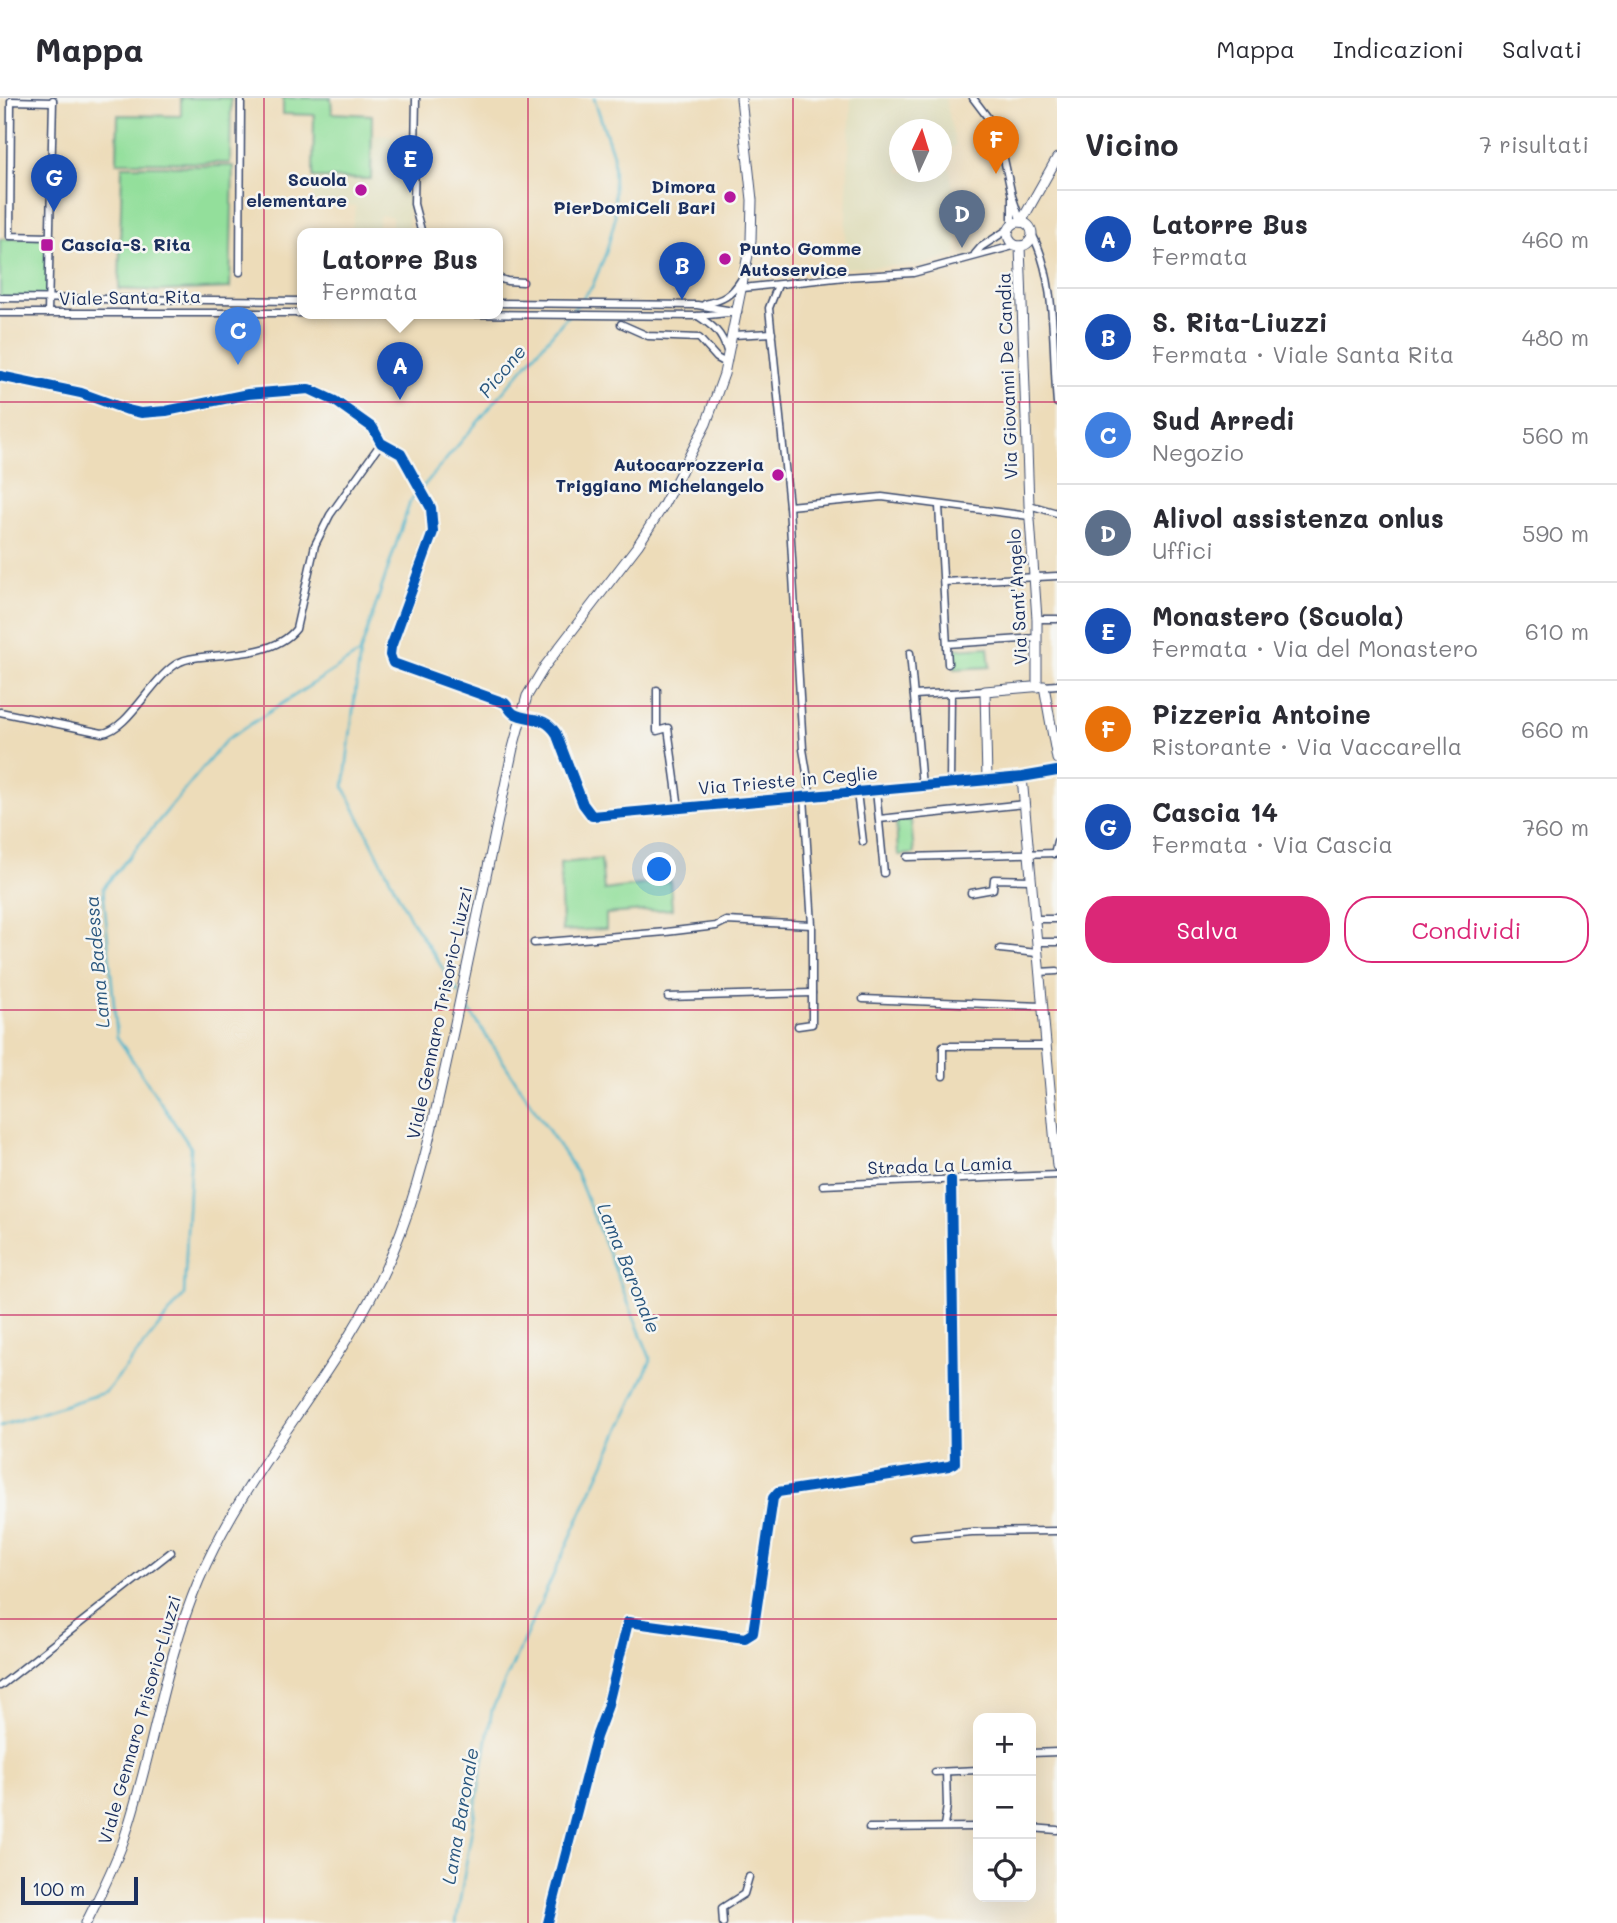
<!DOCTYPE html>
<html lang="it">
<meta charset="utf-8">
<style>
:root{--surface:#fff;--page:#f7f7f7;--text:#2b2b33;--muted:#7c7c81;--line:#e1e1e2;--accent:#db2777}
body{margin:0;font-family:Mali,sans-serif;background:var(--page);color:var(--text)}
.controls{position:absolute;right:21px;bottom:21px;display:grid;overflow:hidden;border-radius:14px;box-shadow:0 7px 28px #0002}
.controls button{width:63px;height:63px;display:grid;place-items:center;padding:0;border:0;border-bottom:2px solid var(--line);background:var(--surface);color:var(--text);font:35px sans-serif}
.compass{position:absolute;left:889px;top:21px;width:63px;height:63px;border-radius:50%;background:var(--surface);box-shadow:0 7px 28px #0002;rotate:4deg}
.scale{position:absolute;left:21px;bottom:18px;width:117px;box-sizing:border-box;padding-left:7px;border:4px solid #1b2f5e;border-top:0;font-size:19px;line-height:24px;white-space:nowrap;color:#1b2f5e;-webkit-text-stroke:5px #f6f6f2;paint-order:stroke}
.you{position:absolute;left:660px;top:772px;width:24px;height:24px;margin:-18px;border:5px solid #fff;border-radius:50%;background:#1a73e8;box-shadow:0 0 0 10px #1a73e833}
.badge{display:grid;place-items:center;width:46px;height:46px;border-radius:50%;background:var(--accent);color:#fff;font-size:23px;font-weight:700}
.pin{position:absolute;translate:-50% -58px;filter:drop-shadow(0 2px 4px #0008)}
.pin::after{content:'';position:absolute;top:37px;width:24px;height:21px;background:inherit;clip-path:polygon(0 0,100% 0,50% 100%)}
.popup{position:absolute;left:297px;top:130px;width:206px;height:91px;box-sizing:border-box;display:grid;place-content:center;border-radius:14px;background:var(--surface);filter:drop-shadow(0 2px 5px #0005);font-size:23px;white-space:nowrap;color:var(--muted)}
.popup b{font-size:26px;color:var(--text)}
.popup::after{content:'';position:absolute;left:50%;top:100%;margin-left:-14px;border:14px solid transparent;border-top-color:var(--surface)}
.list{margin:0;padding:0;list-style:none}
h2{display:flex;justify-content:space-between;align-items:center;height:91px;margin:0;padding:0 28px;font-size:30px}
h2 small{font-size:23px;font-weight:400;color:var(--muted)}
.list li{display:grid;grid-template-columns:46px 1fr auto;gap:21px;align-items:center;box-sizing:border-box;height:98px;padding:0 28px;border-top:2px solid var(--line)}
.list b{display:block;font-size:26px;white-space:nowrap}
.list p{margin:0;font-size:23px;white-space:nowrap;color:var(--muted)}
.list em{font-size:23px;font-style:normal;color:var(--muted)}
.actions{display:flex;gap:14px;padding:21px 28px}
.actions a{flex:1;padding:16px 0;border:2px solid var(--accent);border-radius:28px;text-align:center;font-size:24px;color:var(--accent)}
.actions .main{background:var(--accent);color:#fff}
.icon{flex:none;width:38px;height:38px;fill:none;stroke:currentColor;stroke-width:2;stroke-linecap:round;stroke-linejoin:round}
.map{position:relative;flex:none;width:1057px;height:1825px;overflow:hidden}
header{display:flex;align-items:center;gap:42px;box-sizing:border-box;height:98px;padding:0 35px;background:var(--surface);border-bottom:2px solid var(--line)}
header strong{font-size:33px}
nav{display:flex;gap:38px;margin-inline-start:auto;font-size:24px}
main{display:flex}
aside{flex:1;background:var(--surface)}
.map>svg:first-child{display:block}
.built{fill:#dfddbb;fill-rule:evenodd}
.green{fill:#93df9b;stroke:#57877c;stroke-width:2}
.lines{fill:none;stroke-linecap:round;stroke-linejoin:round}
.stream{stroke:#4db5cc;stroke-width:2.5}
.street-casing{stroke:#3a496c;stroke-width:9}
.secondary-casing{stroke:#3a496c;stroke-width:11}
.street{stroke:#fff;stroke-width:6}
.secondary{stroke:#fff;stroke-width:9}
.cycleway-casing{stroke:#f6f6f2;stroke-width:15}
.cycleway{stroke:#0057b8;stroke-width:10}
.grid{fill:none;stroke:#c2185b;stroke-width:2;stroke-opacity:0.55}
.poi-dot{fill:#b5179e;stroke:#f6f6f2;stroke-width:2.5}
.labels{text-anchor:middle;stroke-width:5;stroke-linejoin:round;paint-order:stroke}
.poi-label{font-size:18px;font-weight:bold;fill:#1b2f5e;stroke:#f6f6f2;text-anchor:end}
.street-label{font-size:18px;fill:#1b2f5e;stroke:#f6f6f2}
.water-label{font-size:19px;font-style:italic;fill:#2a577f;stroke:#f6f6f2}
</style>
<header>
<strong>Mappa</strong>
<nav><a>Mappa</a><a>Indicazioni</a><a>Salvati</a></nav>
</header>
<main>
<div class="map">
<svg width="1057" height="1825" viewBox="0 0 1057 1825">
<rect width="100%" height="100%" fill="#f6f6f2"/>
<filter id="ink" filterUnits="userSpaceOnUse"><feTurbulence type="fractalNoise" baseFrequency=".0143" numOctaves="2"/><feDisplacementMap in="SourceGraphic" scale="14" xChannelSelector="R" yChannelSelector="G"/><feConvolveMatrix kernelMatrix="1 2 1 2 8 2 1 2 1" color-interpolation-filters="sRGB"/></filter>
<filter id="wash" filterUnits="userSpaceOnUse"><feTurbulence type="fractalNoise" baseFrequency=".00686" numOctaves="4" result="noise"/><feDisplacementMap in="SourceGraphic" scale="28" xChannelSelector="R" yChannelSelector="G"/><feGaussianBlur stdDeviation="1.57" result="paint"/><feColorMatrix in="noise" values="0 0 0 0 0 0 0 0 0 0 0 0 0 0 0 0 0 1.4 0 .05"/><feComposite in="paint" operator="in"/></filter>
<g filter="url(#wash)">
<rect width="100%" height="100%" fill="#eddcb9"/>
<g class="built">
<path d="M851,0H945L956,48L946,51L958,119L956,157L919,167L844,170ZM900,32H942V74H900Z"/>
<polygon points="372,37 409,38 408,136 392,136 392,119 380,117 376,136 351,136 356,108 313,104 313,80 371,81"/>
</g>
<g class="green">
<polygon points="181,0 231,0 230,65 117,64 118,17 181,18"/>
<polygon points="283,0 331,0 332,15 372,17 371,81 313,80 314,17 283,16"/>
<polygon points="122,68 233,68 230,190 159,193 119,191"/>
<polygon points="51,139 48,201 0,200 0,141"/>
<polygon points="988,549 990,569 955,571 954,551"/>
<polygon points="911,722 914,756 898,757 896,723"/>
<polygon points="601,761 604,792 670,783 672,811 606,816 606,831 562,833 560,765"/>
</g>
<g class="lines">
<g class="stream">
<polyline points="459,895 411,822 344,689 360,555 410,404 592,189 606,155 615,121 613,57 594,0"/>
<polyline points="0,1328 106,1294 184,1197 191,1050 117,939 103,790 226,642 360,555"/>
<polyline points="456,1825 492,1612 651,1262 576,1074 462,901"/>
</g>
</g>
</g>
<g filter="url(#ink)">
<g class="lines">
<defs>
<g id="street">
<polyline points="416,0 414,106 422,136"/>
<polyline points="973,0 998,33 1012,98 1021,124"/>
<polyline points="1012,128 1012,100"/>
<path d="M1032,136C1057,182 1052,252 1057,305"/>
<polyline points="51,139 10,138 11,3 53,4"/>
<polyline points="975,156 981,149 1010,130"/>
<polyline points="240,174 241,0"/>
<polyline points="498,180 507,183 523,184"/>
<polyline points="778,187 769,210 789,408 803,651 811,699"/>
<polyline points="743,190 845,179 913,175 1017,147"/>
<polyline points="0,200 302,203"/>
<polyline points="498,205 697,207 733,213"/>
<path d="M705,206C723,202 731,198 741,182"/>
<polyline points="0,215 302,215"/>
<polyline points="48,215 53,2"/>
<polyline points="455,216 698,218 738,214"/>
<path d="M698,218C713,228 722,235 727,253"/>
<polyline points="621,226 648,238 699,240 717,260 726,265"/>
<polyline points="733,237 772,235"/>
<path d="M0,278L81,295L128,312L141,315L166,313L248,296L309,291L335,303L373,330L381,345L401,356L431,410L433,434L391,549L390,557L393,565L505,605C508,608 509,612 513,615C529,624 543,616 556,635L583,706L592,718L987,682"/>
<polyline points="1029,407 1057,415"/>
<polyline points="789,408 882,399 1029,418"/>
<polyline points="939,408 948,566"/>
<polyline points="944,484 1057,478"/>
<polyline points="1037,521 1057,521"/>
<polyline points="947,546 1037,540"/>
<polyline points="910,555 922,688"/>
<polyline points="1044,588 1057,587"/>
<polyline points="657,592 657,633 668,630 679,710"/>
<polyline points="914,597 985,593"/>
<path d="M0,614L102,635C129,632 153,577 180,564C189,559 201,559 212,558C239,556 278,554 296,531L315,447L330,417L381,345"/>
<polyline points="950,685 951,595"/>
<polyline points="876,692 884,775"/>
<polyline points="857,694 863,744"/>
<polyline points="879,721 1025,706"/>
<polyline points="1054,756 1057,743"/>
<polyline points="907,759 1057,755"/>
<polyline points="971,795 993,791 994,781 1031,782"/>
<polyline points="1035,821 1057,821"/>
<polyline points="1037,844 1057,844"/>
<polyline points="534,845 666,834 716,828 726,823 812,827"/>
<polyline points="1000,851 1037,855"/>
<polyline points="1039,874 1057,873"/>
<polyline points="668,899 812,895"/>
<polyline points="863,901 1042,908"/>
<polyline points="798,928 812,926 812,827 804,699"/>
<polyline points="943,978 943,948 1046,948"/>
<polyline points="823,1087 1057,1077"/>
<polyline points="913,1439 972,1434 1057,1433"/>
<polyline points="0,1588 171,1454"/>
<polyline points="1031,1655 1057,1654"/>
<polyline points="935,1674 978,1672"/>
<polyline points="944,1728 947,1708 946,1674"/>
<polyline points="869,1730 978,1729"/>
<polyline points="1031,1730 1057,1732"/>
<polyline points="548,1825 596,1639 607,1610 628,1524 745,1540 753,1535 773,1400 778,1394 949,1368 955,1365 951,1082"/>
<polyline points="723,1825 722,1810 744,1796 749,1779"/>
</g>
<g id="secondary">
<polyline points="1021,124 1057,60"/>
<circle cx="1020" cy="136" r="12"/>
<polyline points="1020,148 1029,407 1037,521 1037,589"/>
<polyline points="1057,661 1044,588 985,593 987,682 1057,673"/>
<polyline points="1022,679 1057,1068"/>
<path d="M86,1825C99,1799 113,1772 123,1744C153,1658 163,1566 199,1482C249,1365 342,1273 392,1156C423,1083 437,1006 454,930C474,837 494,744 513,650L527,598L545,568L638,447L663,408L706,326L724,276L751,142L752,102L741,0"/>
</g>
</defs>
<use href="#street" class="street-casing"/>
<use href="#secondary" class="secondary-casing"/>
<use href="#street" class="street"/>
<use href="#secondary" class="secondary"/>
<defs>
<g id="cycleway">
<path d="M0,278L81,295L128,312L141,315L166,313L248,296L309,291L335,303L373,330L381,345L401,356L431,410L433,434L391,549L390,557L393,565L505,605C508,608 509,612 513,615C529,624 543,616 556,635L583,706L592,718L1022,679L1057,673"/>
<polyline points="548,1825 596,1639 607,1610 628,1524 745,1540 753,1535 773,1400 778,1394 949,1368 955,1365 951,1082"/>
</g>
</defs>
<use href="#cycleway" class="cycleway-casing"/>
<use href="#cycleway" class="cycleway"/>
</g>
</g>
<path class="grid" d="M264,0V1825M528,0V1825M793,0V1825M0,304H1057M0,608H1057M0,912H1057M0,1217H1057M0,1521H1057"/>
<g class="poi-dot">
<circle cx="361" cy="92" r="7"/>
<circle cx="730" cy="99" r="7"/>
<rect x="40" y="140" width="14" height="14" rx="3.5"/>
<circle cx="725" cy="161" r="7"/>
<circle cx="778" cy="377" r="7"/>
</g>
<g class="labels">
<g class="poi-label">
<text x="347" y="88">Scuola<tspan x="347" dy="21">elementare</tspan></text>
<text x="716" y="95">Dimora<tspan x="716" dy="21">PierDomiCeli Bari</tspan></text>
<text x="61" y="153" text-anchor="start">Cascia-S. Rita</text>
<text x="739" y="157" text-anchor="start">Punto Gomme<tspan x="739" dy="21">Autoservice</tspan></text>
<text x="764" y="373">Autocarrozzeria<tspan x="764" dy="21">Triggiano Michelangelo</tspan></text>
</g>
<g class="street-label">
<text transform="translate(130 200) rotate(-1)" y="6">Viale Santa Rita</text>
<text transform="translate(1008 278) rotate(-92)" y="6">Via Giovanni De Candia</text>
<text transform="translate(1018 499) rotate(-93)" y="6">Via Sant'Angelo</text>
<text transform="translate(788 683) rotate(-5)" y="6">Via Trieste in Ceglie</text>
<text transform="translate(440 915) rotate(-78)" y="6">Viale Gennaro Trisorio-Liuzzi</text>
<text transform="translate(940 1068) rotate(-2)" y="6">Strada La Lamia</text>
<text transform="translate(140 1622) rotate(-74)" y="6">Viale Gennaro Trisorio-Liuzzi</text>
</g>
<g class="water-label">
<text transform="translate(502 273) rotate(-50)" y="7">Picone</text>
<text transform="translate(97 864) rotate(-95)" y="7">Lama Badessa</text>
<text transform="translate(629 1170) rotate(68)" y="7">Lama Baronale</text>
<text transform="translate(460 1718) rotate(-80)" y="7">Lama Baronale</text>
</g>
</g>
</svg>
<div class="controls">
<button>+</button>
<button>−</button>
<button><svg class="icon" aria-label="locate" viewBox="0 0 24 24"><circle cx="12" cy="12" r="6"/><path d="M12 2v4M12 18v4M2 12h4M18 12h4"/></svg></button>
</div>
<svg class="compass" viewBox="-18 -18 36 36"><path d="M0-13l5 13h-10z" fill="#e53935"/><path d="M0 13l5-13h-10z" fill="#7c7c81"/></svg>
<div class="scale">100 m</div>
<div class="you"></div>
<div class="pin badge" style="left:400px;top:302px;background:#1a4fb4">A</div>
<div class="popup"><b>Latorre Bus</b>Fermata</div>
<div class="pin badge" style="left:682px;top:202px;background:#1a4fb4">B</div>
<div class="pin badge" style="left:238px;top:267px;background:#3f7fe0">C</div>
<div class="pin badge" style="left:962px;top:150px;background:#5c6f8a">D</div>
<div class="pin badge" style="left:410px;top:95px;background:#1a4fb4">E</div>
<div class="pin badge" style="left:996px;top:76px;background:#e8710a">F</div>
<div class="pin badge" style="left:54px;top:114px;background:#1a4fb4">G</div>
</div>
<aside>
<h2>Vicino<small>7 risultati</small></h2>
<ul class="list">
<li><span class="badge" style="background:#1a4fb4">A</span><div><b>Latorre Bus</b><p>Fermata</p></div><em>460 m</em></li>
<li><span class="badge" style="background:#1a4fb4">B</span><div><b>S. Rita-Liuzzi</b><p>Fermata · Viale Santa Rita</p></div><em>480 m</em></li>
<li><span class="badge" style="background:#3f7fe0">C</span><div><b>Sud Arredi</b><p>Negozio</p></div><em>560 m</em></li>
<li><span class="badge" style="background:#5c6f8a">D</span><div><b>Alivol assistenza onlus</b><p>Uffici</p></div><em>590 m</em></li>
<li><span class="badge" style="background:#1a4fb4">E</span><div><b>Monastero (Scuola)</b><p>Fermata · Via del Monastero</p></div><em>610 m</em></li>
<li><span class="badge" style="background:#e8710a">F</span><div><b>Pizzeria Antoine</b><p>Ristorante · Via Vaccarella</p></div><em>660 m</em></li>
<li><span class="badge" style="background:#1a4fb4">G</span><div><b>Cascia 14</b><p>Fermata · Via Cascia</p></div><em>760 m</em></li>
</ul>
<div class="actions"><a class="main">Salva</a><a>Condividi</a></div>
</aside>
</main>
